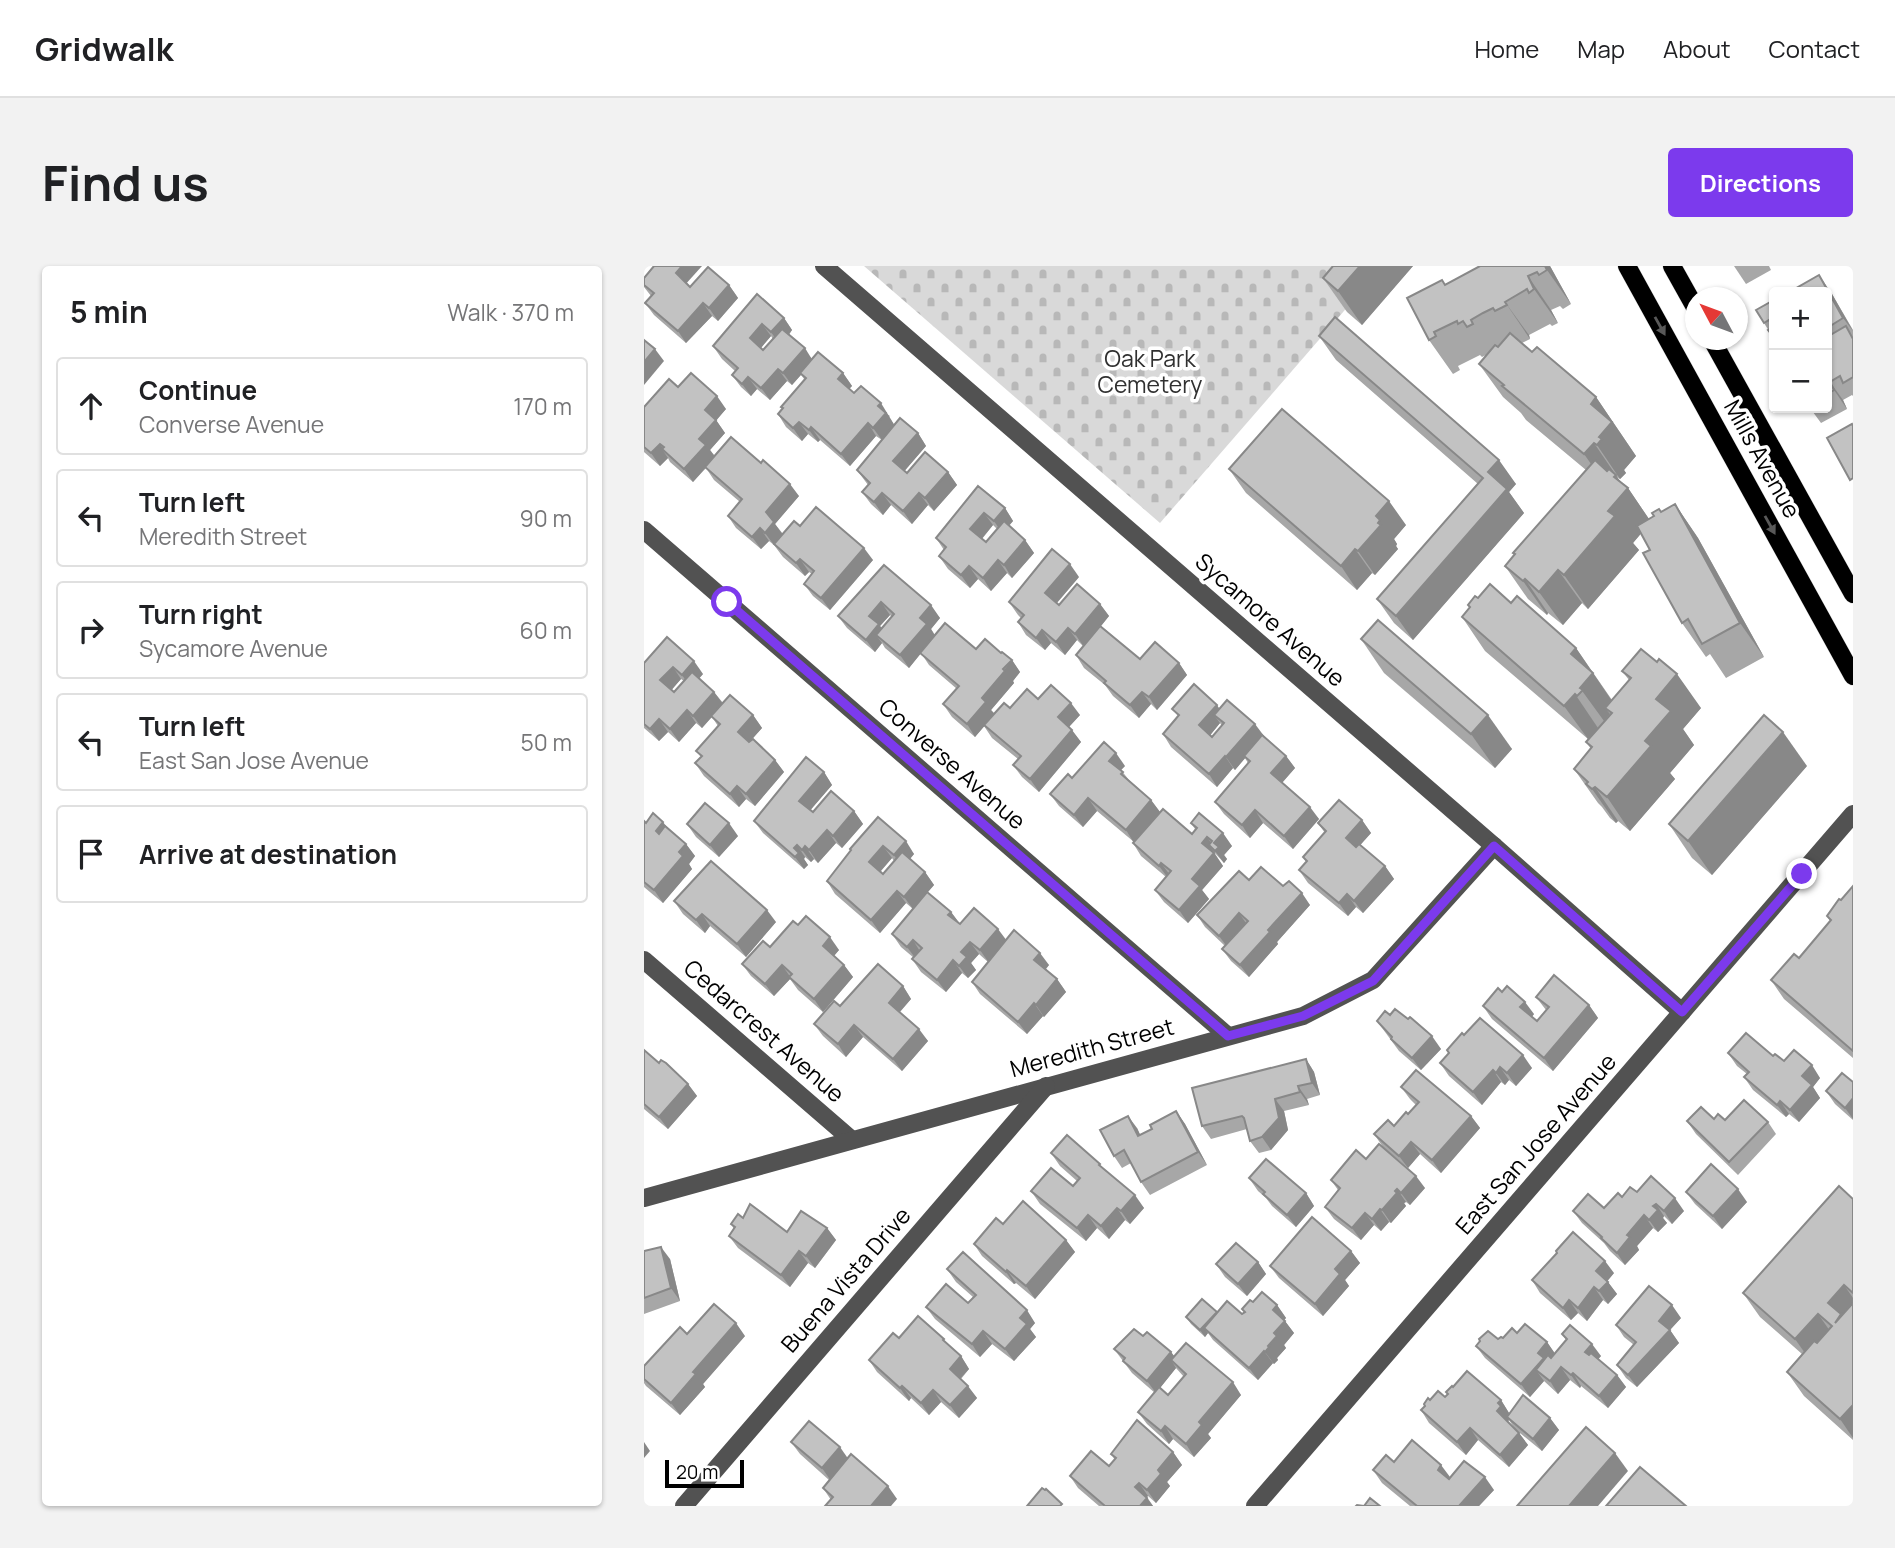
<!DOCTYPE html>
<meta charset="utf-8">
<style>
:root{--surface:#fff;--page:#f2f2f2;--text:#202124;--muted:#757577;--line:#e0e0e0;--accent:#7c3aed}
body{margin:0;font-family:Manrope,sans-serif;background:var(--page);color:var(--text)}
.controls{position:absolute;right:21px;top:21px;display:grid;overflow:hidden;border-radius:7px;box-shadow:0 2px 5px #0004}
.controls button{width:63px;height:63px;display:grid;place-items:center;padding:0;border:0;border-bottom:2px solid var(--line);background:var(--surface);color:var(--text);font:35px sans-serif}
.compass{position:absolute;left:1041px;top:21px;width:63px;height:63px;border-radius:50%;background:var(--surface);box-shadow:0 2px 5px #0004;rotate:311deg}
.scale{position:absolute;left:21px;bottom:18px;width:79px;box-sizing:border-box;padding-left:7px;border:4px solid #000;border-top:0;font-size:19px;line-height:24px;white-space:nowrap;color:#000;-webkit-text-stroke:5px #fff;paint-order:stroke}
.stop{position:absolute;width:21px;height:21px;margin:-16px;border:5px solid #7c3aed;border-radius:50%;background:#fff}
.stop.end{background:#7c3aed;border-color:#fff;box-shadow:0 2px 7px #0008}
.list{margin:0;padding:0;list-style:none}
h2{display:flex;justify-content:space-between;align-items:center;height:91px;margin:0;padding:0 28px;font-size:30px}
h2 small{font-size:23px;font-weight:400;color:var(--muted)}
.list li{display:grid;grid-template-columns:46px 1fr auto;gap:21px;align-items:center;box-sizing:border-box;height:98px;margin:0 14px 14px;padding:0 14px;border:2px solid var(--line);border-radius:7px}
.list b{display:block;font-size:26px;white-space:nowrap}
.list p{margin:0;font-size:23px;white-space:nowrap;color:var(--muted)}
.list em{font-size:23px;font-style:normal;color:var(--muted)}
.icon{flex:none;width:38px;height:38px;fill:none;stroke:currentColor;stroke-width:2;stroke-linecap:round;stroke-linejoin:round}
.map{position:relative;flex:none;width:1209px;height:1240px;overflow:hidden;border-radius:7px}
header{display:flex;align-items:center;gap:42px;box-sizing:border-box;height:98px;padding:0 35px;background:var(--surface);border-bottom:2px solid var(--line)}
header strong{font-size:33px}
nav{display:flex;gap:38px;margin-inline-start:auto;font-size:24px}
.intro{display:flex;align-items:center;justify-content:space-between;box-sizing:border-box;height:168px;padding:0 42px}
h1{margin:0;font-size:49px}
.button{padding:18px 32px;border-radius:7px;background:var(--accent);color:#fff;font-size:24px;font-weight:700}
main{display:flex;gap:42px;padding:0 42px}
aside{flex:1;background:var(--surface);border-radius:7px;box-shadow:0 2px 5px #0004}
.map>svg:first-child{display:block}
.cemetery{fill:url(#cemetery-stones)}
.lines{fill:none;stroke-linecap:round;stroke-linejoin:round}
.major-casing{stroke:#dbdbdb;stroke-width:19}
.minor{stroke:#525252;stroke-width:18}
.major{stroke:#000;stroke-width:18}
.wall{fill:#a7a7a7;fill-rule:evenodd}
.shaded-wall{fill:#888}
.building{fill:#c2c2c2;stroke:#888;stroke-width:2}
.oneway{fill:#595959}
.route{stroke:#7c3aed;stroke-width:9}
.labels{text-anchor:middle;stroke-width:7;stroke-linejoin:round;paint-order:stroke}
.park-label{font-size:23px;fill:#303030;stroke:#fff}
.street-label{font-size:23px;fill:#000;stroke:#fff}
</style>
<header>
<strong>Gridwalk</strong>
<nav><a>Home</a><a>Map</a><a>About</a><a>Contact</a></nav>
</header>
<div class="intro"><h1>Find us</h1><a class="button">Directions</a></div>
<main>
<aside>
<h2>5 min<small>Walk · 370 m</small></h2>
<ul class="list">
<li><svg class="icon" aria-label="ahead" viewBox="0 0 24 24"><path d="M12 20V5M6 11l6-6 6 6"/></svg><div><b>Continue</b><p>Converse Avenue</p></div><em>170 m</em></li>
<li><svg class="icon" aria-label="left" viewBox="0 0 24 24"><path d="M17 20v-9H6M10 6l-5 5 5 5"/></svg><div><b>Turn left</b><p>Meredith Street</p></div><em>90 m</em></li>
<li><svg class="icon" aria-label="right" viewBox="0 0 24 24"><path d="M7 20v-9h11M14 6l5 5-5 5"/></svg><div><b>Turn right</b><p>Sycamore Avenue</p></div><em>60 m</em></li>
<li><svg class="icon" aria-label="left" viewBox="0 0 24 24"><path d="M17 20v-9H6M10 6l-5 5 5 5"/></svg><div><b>Turn left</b><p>East San Jose Avenue</p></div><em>50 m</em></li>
<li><svg class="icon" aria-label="arrive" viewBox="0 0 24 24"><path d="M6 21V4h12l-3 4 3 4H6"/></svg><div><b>Arrive at destination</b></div></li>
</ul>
</aside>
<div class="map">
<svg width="1209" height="1240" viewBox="0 0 1209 1240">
<defs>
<pattern id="cemetery-stones" width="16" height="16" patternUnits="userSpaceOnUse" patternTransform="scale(1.75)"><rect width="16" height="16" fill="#d9d9d9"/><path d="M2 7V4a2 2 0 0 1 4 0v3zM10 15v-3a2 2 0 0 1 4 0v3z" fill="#b8b8b8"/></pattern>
</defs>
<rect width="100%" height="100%" fill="#fff"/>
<polygon class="cemetery" points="220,0 739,0 516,257"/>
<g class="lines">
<defs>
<g id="major">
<polyline points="983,0 1209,410"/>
<polyline points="1028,0 1052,43"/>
<polyline points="1068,74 1209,328"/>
</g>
</defs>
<use href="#major" class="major-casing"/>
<g class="minor">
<polyline points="180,0 850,580 1038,746"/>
<polyline points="0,264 584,770"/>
<polyline points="0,694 208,874"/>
<polyline points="0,932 659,750 729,714 850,580"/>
<polyline points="40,1240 402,820"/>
<polyline points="611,1240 1209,548"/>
</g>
<use href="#major" class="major"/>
</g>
<g class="wall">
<polygon points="689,0 769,0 718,59 703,46 679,12"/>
<polygon points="836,0 906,0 927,38 919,43 916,40 907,44 914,57 908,60 906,58 885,69 886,73 878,77 888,86 952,131 992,190 980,204 982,207 976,213 973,211 978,217 984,222 1005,253 1031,238 1054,272 1120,391 1082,412 1066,388 1062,391 1038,357 1006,284 997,267 989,277 995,284 944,343 938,337 919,359 904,347 903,349 884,333 861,300 942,204 882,154 877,147 859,131 835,98 842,89 838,91 836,89 814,100 816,104 809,108 785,74 802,18"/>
<polygon points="1090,0 1125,0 1127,4 1102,18"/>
<polygon points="0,12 43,17 46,21 85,19 94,32 74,55 68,50 42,77 10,49 1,37 7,30 0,21"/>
<polygon points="1183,26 1188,28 1209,64 1209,130 1208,129 1199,134 1203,143 1177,157 1166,142 1183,142"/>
<path d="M113,28L140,52L148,64L145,69L168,93L199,107L208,120L205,123L210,127L246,150L245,151L250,159L274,167L282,180L260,205L263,207L304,206L313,219L290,245L284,239L268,258L247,239L239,249L227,238L218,226L224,219L213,204L238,174L232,170L206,200L176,174L174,176L164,168L158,175L142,161L134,148L161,114L157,109L148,119L143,115L126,134L113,123L107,130L97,121L88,109L91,105L78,93L69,80ZM127,70L129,73L119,84L117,82Z"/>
<polygon points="1130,34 1130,73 1120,57"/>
<polygon points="675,70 872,218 865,226 880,247 769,374 750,357 733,333 834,218 692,94"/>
<polygon points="34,121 82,143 72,154 81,167 66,184 71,190 155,230 131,258 139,268 156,260 229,294 186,344 169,330 160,318 168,308 165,306 161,310 139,291 130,279 125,275 117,283 92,262 84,250 96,236 70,214 62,202 49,216 26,196 24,192 16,200 0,186 0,141"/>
<polygon points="585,203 762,259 750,273 753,278 752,280 754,283 731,309 728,307 713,324 602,227"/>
<path d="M334,220L361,242L369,255L365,260L381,274L390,287L368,312L363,307L347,325L334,313L326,322L304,303L295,290L300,284L292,272ZM349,259L353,263L342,276L338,273Z"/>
<path d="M240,299L296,352L287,363L291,369L332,383L357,387L368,394L376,406L369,415L370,417L347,444L350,448L394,433L436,449L425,461L437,476L395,526L378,511L369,499L374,493L348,472L340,460L331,471L308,451L299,438L313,423L285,399L277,387L265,402L241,382L238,377L231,386L203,362L194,350ZM246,349L248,351L238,362L236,360Z"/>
<polygon points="435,311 413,337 415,339 456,338 465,350 457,360 496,393 535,397 543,409 513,444 507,438 495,452 469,430 461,419 440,402 432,389 439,380 433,374 421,389 407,377 401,384 382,369 374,356 377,352 374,349 365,336"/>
<polygon points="867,337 932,382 968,434 985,414 978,405 1057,442 1039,463 1050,479 1026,507 1031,513 986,565 974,555 972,557 966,552 958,541 954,537 930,503 947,483 942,476 955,462 944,473 841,385 818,351 826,342 824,339"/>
<polygon points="717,373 868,483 851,502 740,407"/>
<path d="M0,397L59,408L55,412L70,426L79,437L109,449L118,462L105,476L131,494L140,506L111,540L102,533L95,541L60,510L51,497L57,491L52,485L74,460L68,451L58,462L52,457L35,476L24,466L15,475L0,462ZM37,413L40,415L30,426L27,424Z"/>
<path d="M528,443H576L619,469L642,490L651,502L638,517L675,553L649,583L619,557L606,572L580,548L571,536L604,497L601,492L591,504L589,502L573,521L527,481L519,468L534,450ZM576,457L578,460L568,471L566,469Z"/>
<polygon points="481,500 477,504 485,514 507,534 516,546 548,568 551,563 547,557 588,580 580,589 583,593 580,597 570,586 579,600 558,624 565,633 544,657 520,636 511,624 522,611 497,590 489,577 490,576 453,545 439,561 415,540 406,528 428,512"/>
<polygon points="1163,500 1068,609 1048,592 1025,558"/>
<polygon points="180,506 188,519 166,544 169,546 210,545 219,558 198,582 192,577 174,597 170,593 167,596 161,591 160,593 164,599 160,603 119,567 110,555"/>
<path d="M234,551L270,588L266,593L281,606L290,619L269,643L262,637L236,667L191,628L183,615ZM248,592L250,595L239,608L237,605Z"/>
<polygon points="718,554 727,567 716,579 741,600 750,613 719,647 712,641 704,650 664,617 655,604 662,596 659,591 681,567 674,557"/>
<polygon points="0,555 2,557 24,562 42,578 51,590 45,598 48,603 19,637 0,621"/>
<polygon points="43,558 94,570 75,591 52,571"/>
<polygon points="605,614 639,620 666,639 633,676 634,678 605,711 587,695 578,683 581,680 561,661 553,649"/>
<polygon points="1209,620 1209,792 1140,733 1127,714 1155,692 1186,655 1183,650"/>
<polygon points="30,635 132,656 102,691 66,660 61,667 39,648"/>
<polygon points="307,646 316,658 362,674 405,699 402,703 413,713 422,726 400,751 399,750 383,768 336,728 328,716 344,696 335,688 327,697 332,704 324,712 318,707 302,726 277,706 268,693 270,692 257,681 248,668"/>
<polygon points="154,659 195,684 190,690 200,699 209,711 179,746 154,724 146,713 130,730 107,710 98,698 126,681"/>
<polygon points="259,720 267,733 256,746 284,775 258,805 219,771 202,791 179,770 170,758 196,740"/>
<polygon points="892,731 945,739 954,752 909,805 848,753 839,740 890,748 888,751 893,755 902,744"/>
<polygon points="746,749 764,753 797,783 777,804 755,785 733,755"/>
<polygon points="820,769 888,802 872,820 865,814 861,819 857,816 838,839 805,810 796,797 805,787 803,784"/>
<polygon points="0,784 15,797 44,818 53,830 24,863 0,843"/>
<polygon points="1084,787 1129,790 1176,812 1169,821 1176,832 1155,856 1145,848 1142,851 1109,824 1100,811 1103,808 1093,800"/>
<polygon points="662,793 670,806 676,829 663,833 665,839 640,845 644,864 627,884 615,887 606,875 603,863 567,873 558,860"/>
<polygon points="1209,816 1209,854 1191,838 1182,825"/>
<polygon points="757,821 827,850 836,862 797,907 776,888 764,902 739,881 730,868 750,860 764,848 772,839 766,833"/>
<polygon points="532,845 541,858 563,899 506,929 497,916 487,897 478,902 470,890 493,862 496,869 508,863"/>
<polygon points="1070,853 1081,854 1124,856 1132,868 1094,909 1052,868 1043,855"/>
<polygon points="407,887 460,903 500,942 486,958 481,954 465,973 453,962 442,975 396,938 387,925 429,920 433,915 416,900"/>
<polygon points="722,893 781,922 766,939 762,936 760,937 762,940 747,957 745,956 737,965 730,959 717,974 690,953 681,941 694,924 687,914"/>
<polygon points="605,912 662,927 670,940 652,961 628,940 622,932 614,925"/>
<polygon points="993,926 1040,945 1028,958 1020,950 1019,952 1023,957 1014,966 1009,962 993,980 995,984 981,999 966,985 960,977 938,957 929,945 960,942 978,931"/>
<polygon points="1042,926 1103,936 1078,963 1051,938"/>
<polygon points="1209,933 1209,1174 1160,1130 1143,1106 1158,1088 1116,1051 1099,1027"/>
<polygon points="99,952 143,966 183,962 192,974 171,1002 164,997 146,1021 94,982 85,970 90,963 87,958"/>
<polygon points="359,958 422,974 431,986 391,1033 372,1017 370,1018 338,990 330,978"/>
<polygon points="0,985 26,993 36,1035 0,1048"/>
<polygon points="707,985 716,997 701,1014 705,1020 679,1050 635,1012 626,1000"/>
<polygon points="614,996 622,1008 603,1030 581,1011 572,998"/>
<polygon points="303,1003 391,1057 386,1063 392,1071 370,1095 348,1078 336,1091 291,1053 282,1041 324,1037 329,1031 312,1016"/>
<polygon points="970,1007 963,1015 973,1028 964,1038 959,1034 943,1055 934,1047 927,1054 896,1027 888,1014"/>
<polygon points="609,1036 633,1039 642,1052 640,1054 650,1067 640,1079 642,1082 633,1092 634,1094 630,1098 629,1097 614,1114 569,1074 564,1067 561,1071 547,1058 542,1051 573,1046 598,1048 600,1046 598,1043"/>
<polygon points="1037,1052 1026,1064 1035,1077 993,1121 982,1112 973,1099 990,1079 980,1071 972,1059"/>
<polygon points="873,1067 903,1076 911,1088 922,1074 918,1068 957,1090 954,1093 973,1109 982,1121 964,1142 937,1120 936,1122 926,1114 914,1128 900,1115 886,1131 841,1092 832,1080 859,1072"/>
<polygon points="43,1068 101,1070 59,1118 61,1121 36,1149 2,1120 0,1117 0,1100"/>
<path d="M499,1070L527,1086L530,1090L597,1129L564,1168L567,1172L550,1191L529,1173L525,1178L503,1158L494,1146L511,1127L488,1107L470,1083ZM532,1102L540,1111L524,1129L516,1122Z"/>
<polygon points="255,1072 304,1079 317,1090 325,1103 317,1113 333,1132 315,1152 297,1136 285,1149 267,1132 265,1135 233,1106 225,1094"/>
<polygon points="809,1121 857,1134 865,1147 906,1152 915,1164 898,1185 871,1163 865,1154 863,1156 875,1167 884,1179 865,1201 834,1174 822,1189 785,1157 777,1144 786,1134 801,1131"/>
<polygon points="147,1176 204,1192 253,1233 187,1234 179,1222 185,1214 156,1188"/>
<polygon points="529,1186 538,1199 523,1216 526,1220 512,1237 504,1230 503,1231 509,1240 455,1240 434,1222 426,1210 465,1200 471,1194 467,1188"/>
<polygon points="750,1196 806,1212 850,1224 835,1240 766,1240 738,1217 729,1204"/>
</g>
<g class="shaded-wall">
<polygon points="38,0 58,0 40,20 32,7"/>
<polygon points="716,0 769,0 718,59 694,25"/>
<polygon points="901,0 906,0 927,38 903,4"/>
<polygon points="1175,9 1188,28 1209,65 1199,52"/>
<polygon points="884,10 907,44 914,57 890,23"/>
<polygon points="85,19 94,32 74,55 65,42"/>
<polygon points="861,36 885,69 886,73 863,39"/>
<polygon points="59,37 68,50 42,77 34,65"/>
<polygon points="140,52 148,64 136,79 127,66"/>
<polygon points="118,58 127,70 115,84 106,72"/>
<polygon points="161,82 169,95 148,119 139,107"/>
<polygon points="11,83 20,95 0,119 0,96"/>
<polygon points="134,103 143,115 126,134 117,122"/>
<polygon points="199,107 208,120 202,126 194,113"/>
<polygon points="104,111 113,123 107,130 98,118"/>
<polygon points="1186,116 1199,134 1203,143 1190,124"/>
<polygon points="73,130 82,143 71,156 72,154 81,167 66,184 71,191 49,216 40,203 55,173 61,144"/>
<polygon points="952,131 992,190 980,204 982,207 976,213 953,179 955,171 947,138"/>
<polygon points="237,137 251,160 238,174 229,162 234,140"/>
<polygon points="155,156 164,168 158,175 149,162"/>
<polygon points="224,157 232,170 206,200 197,188"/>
<polygon points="167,161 176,174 174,176 165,164"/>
<polygon points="274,167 282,180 258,208 249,195"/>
<polygon points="950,177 982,224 984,222 1007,256 989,277 995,284 944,343 920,309 964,245 964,222 940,188"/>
<polygon points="16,178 23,188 18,183 24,192 16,200 7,187"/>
<polygon points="855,194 872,218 865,226 880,247 769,374 752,350 844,206"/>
<polygon points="304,206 313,219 290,245 281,232"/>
<polygon points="146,218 155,230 131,258 139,269 130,279 121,267 122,246"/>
<polygon points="238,227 247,239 239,249 230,236"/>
<polygon points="275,227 284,239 268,258 259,245"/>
<polygon points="745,235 762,259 750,273 753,278 752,280 754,283 731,309 714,285 732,250"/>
<polygon points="1031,238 1054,272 1120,391 1096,357"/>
<polygon points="361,242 369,255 358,267 350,255"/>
<polygon points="340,247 349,259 335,276 326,263"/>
<polygon points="116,262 125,275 117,283 108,271"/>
<polygon points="381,274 390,287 368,312 360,299"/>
<polygon points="220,282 229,294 186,344 177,332"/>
<polygon points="711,283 728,307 713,324 697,300"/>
<polygon points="156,293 165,306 161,310 152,297"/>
<polygon points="354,294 363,307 347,325 339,312"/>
<polygon points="426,298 435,311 410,340 401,327"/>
<polygon points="325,300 334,313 326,322 317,309"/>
<polygon points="914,304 938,337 919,359 895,326"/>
<polygon points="881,313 904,347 903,349 879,315"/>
<polygon points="237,336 246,349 236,360 244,371 232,369 238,377 231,386 222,374 225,350"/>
<polygon points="456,338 465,350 440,381 431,368"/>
<polygon points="287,339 296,352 287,363 291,370 265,402 256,389 276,352"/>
<polygon points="424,362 433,374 421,389 412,376"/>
<polygon points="398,364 407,377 401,384 392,372"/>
<polygon points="932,382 972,441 961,442 966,448 960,455 936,422 927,388"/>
<polygon points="368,394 376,406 369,415 370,417 347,444 351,448 331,471 323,458 338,432"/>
<polygon points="50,395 59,408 47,422 38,409"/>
<polygon points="535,397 543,409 513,444 505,431"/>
<polygon points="29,401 37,413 25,427 16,414"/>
<polygon points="1033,408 1057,442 1039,463 1050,479 1026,507 1031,513 986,565 963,531 1001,475 1012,433"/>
<polygon points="70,426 79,438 58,462 49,450"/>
<polygon points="498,426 507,438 495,452 486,439"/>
<polygon points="931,428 954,462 944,473 920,440"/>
<polygon points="427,437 436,449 423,463 414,451"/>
<polygon points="573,439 581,451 570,449 576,457 564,472 555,459"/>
<polygon points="43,444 52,457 35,476 26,463"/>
<polygon points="109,449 118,462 103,479 94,466"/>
<polygon points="844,449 868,483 851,502 827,468"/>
<polygon points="15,453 24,466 15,475 6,463"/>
<polygon points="611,458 620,470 591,504 582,491"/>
<polygon points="428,464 437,476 395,526 386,513"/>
<polygon points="1139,466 1163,500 1068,609 1044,575"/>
<polygon points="472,487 481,500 474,507 465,495"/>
<polygon points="581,490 589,502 573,521 565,508"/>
<polygon points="642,490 651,502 636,519 627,507"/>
<polygon points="131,494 140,506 111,540 102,528"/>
<polygon points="180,506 188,519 164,547 155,535"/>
<polygon points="93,520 102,533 95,541 86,528"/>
<polygon points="951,521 974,555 972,557 948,523"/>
<polygon points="444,532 453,545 439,561 430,549"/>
<polygon points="507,534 516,546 490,577 482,564"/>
<polygon points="666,541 675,553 649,583 640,570"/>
<polygon points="611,544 619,557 606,572 598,559"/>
<polygon points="210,545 219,558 198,582 189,570"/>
<polygon points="718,554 727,567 711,585 702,572"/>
<polygon points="19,556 28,568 20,578 12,565"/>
<polygon points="85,557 94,570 75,591 66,579"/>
<polygon points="183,564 192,577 174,597 165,584"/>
<polygon points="579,567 588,580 580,589 583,593 580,597 571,585 570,577"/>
<polygon points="563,571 572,584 565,579 570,586 558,577"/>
<polygon points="262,575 270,588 258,602 250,589"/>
<polygon points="42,578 51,590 45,598 48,603 19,637 10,624 35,586"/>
<polygon points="153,579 161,591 160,593 164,599 160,603 151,591 150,582"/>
<polygon points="161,580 170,593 167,596 158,584"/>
<polygon points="239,580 248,592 234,608 225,596"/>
<polygon points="570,587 579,600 558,624 565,633 544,657 535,644 548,613"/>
<polygon points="517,597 526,609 524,612 515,600"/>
<polygon points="741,600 750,613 719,647 710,635"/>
<polygon points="281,606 290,619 269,643 260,631"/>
<polygon points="253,625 262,637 236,667 227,654"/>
<polygon points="658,627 666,639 633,676 634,678 605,711 596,699 624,664"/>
<polygon points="703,628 712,641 704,650 695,637"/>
<polygon points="123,644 132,656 102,691 93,678"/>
<polygon points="307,646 316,658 304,649"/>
<polygon points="595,647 604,660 584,682 575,670"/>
<polygon points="58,648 66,660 61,667 52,654"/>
<polygon points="354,663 363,675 345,697 336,684"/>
<polygon points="186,671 195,684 188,692 179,680"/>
<polygon points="269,674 277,687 272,693 263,681"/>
<polygon points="326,676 335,688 327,697 332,704 324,712 315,700 317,686"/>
<polygon points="396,687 405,699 399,706 390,694"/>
<polygon points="309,694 318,707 302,726 293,714"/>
<polygon points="138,699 147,712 130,730 121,718"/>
<polygon points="200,699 209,711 179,746 170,733"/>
<polygon points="413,713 422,726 400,751 392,739"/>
<polygon points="259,720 267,733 253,749 245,737"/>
<polygon points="881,736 890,748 885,754 876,741"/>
<polygon points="390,737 399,750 383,768 374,756"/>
<polygon points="945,739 954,752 909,805 900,792"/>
<polygon points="210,759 219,771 202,791 194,778"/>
<polygon points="275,763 284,775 258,805 249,793"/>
<polygon points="788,770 797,783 777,804 768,792"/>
<polygon points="879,789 888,802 872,820 863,807"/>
<polygon points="662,793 670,806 676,829 668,817"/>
<polygon points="1168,799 1176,812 1169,821 1176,832 1155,856 1146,844 1158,810"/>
<polygon points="856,801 865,814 861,819 852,807"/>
<polygon points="849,804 857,816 838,839 829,826"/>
<polygon points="44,818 53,830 24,863 15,851"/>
<polygon points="654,820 663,833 665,839 656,826"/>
<polygon points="1209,832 1209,853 1201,842"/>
<polygon points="631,833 640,845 644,864 627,884 618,871"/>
<polygon points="1136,835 1145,848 1142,851 1133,839"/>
<polygon points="532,845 541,858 563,899 554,886"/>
<polygon points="484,850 493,862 503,883 494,870"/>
<polygon points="827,850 836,862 797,907 788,894"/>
<polygon points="767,876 776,888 764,902 755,890"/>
<polygon points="772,910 781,922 766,939 757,927"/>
<polygon points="753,923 762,936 760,937 762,940 747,957 738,944"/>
<polygon points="1094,923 1103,936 1078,963 1069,950"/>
<polygon points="662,927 670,940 652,961 643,949"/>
<polygon points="491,929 500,942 486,958 477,945"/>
<polygon points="1031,932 1040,945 1028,958 1020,945"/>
<polygon points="1012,938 1020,950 1019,952 1023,957 1014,966 1005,954 1009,940"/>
<polygon points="473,942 481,954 465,973 457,960"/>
<polygon points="736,943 745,956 737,965 728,953"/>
<polygon points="721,947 730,959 717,974 708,962"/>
<polygon points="444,949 453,962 442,975 433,962"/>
<polygon points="1000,949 1009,962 993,980 995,984 981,999 973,987 983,969"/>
<polygon points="183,962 192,974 171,1002 162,990"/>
<polygon points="422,974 431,986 391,1033 382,1020"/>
<polygon points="17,981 26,993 36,1035 27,1022"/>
<polygon points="155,985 164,997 146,1021 137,1009"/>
<polygon points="707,985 716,997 701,1014 705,1020 679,1050 671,1038 691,1003"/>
<polygon points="961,995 970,1007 961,1018 952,1005"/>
<polygon points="614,996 622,1008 603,1030 594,1018"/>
<polygon points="363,1004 372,1017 370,1018 362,1006"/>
<polygon points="964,1016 973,1028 964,1038 955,1025"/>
<polygon points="1200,1019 1209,1032 1209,1079 1184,1037"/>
<polygon points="950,1021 959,1034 943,1055 934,1042"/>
<polygon points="925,1034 934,1047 927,1054 919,1042"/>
<polygon points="633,1039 642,1052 638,1056 629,1044"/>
<polygon points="1028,1039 1037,1052 1025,1065 1026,1064 1035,1077 993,1121 984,1109 1015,1055"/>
<polygon points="383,1044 391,1057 386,1063 392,1071 370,1095 361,1083 376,1052"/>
<polygon points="573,1046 560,1062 564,1067 561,1071 556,1064"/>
<polygon points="1174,1048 1191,1072 1168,1097 1151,1073"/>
<polygon points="641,1055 650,1067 640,1079 642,1082 633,1092 634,1094 630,1098 621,1086 630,1067"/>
<polygon points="92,1057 101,1070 59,1118 61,1121 36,1149 27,1137 49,1106"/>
<polygon points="339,1065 348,1078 336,1091 328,1078"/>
<polygon points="903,1076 912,1089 892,1104 900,1115 886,1131 877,1118 894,1087"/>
<polygon points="948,1078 957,1090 949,1099 941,1086"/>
<polygon points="620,1085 629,1097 614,1114 605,1102"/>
<polygon points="527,1086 536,1098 527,1094 532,1102 512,1127 503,1115"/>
<polygon points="317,1090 325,1103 314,1115 306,1103"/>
<polygon points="917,1101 926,1114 914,1128 906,1115"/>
<polygon points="929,1107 937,1120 936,1122 927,1109"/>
<polygon points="973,1109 982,1121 964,1142 955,1130"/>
<polygon points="589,1116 597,1129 564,1168 567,1172 550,1191 542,1178 555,1156"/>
<polygon points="258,1120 267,1132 265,1135 256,1122"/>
<polygon points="324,1120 333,1132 315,1152 306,1139"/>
<polygon points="289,1124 297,1136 285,1149 277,1137"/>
<polygon points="857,1134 865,1147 863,1151 865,1154 862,1158 853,1145 854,1137"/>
<polygon points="1209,1139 1209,1172 1196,1153"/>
<polygon points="906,1152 915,1164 898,1185 889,1173"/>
<polygon points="521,1160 529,1173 525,1178 517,1165"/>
<polygon points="826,1162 834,1174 822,1189 813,1176"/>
<polygon points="875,1167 884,1179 865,1201 856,1189"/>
<polygon points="0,1176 6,1185 0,1192"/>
<polygon points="196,1181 205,1194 187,1215 178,1202"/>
<polygon points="529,1186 538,1199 523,1216 526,1220 512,1237 503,1224 514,1204"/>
<polygon points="971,1187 984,1205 954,1240 925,1240"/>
<polygon points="797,1199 806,1211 802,1217 794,1204"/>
<polygon points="841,1211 850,1224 835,1240 815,1240"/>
<polygon points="495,1217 504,1230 500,1234 491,1221"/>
<polygon points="244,1220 253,1233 247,1240 227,1240"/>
<polygon points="503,1232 509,1240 496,1240"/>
</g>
<g class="building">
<polygon points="10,0 38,0 32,7 46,21 64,1 85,19 65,42 59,37 34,65 1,37 10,27 0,19 0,12"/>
<polygon points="689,0 716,0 694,25 679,12"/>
<polygon points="836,0 901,0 903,4 895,9 893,6 884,10 890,23 885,27 883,23 861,36 863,39 851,45 849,42 839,47 827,54 829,58 823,61 819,55 814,58 813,55 790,66 792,70 785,74 763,32 798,14 801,19"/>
<polygon points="1175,9 1199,52 1183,62 1183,26 1150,26 1149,24"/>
<polygon points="113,28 140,52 127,66 118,58 106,72 119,84 138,63 161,82 139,107 134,103 117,122 104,111 98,118 88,109 94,102 69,80"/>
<polygon points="1130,34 1130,67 1128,69 1124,64 1129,61 1125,54 1120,57 1112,44"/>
<polygon points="691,51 855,194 844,206 863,223 752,350 733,333 839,212 675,70"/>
<polygon points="1202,60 1209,73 1209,111 1199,117 1196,110 1186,116 1190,124 1183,128 1183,71"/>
<polygon points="866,67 888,86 893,81 952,131 947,138 968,156 955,171 958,173 953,179 950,177 940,188 858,120 860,119 835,98 851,79 854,81"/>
<polygon points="0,74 11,83 0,96"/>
<polygon points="174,86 199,107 194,113 210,127 217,120 237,137 234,140 242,147 229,162 224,157 197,188 167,161 165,164 155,156 149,162 134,148 139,142 137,141 162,112 156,107"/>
<polygon points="47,107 73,130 61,144 72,154 55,173 62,179 40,203 18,183 20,181 16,178 7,187 0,181 0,141 25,113 34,121"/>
<polygon points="638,143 745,235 732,250 736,254 734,257 737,259 714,285 711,283 697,300 585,203"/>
<polygon points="256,152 274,167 249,195 263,207 281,186 304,206 281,232 275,227 259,245 238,227 230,236 218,226 226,217 213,204"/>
<polygon points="1208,158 1209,160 1209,212 1206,214 1183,172"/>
<polygon points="87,171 117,197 119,194 146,218 122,246 130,256 121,267 116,262 108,271 84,250 98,233 61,201"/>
<polygon points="951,194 963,205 965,203 972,209 970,211 984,222 964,245 971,250 920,309 914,304 895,326 881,313 879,315 861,300 871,288 869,287"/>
<polygon points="334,220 361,242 350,255 340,247 326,263 342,276 360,255 381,274 360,299 354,294 339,312 325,300 317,309 295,290 302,281 292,272"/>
<polygon points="1031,238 1096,357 1058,378 1044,353 1038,357 999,287 1006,284 993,260 1010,250 1008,247 1015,243 1017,246"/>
<polygon points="172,241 220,282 177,332 160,318 170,305 156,293 152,297 130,278 150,255 156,260"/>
<polygon points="408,283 426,298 401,327 415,339 433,318 456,338 431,368 424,362 412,376 398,364 392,372 374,356 380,349 365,336"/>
<polygon points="240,299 287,339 276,352 283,358 256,389 232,369 250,348 237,336 225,350 235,358 222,374 194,350"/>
<polygon points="846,318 867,337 873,330 932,382 927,388 949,407 936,422 939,424 933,430 931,428 920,440 818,351 826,341 824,339 831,330 834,332"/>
<polygon points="734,354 844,449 827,468 717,373"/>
<polygon points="301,357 332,383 341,373 357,387 358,386 368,394 359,403 361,405 338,432 342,436 323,458 299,438 315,420 276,387"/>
<polygon points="456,360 496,393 511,376 535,397 505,431 498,426 486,439 460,417 462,415 432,389"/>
<polygon points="23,371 50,395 38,409 29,401 16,414 30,426 48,406 70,426 49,450 43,444 26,463 15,453 6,463 0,458 0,397"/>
<polygon points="997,383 1013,396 1015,393 1033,408 1012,433 1027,445 1001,475 1007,480 963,531 951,521 948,523 942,518 944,516 930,503 948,481 942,476 968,447 961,442 987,412 978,405"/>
<polygon points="550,418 573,439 555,459 568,471 580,457 570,449 583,434 611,458 582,491 581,490 565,508 519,468 535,449 528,443"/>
<polygon points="407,419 427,437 414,451 428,464 386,513 369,499 377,490 340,459 360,437 366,442 383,423 394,433"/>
<polygon points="86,429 109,449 94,466 105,476 109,473 131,494 102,528 93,520 86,528 51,497 58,490 52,485 76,458 67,450"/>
<polygon points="1120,449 1139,466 1044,575 1025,558"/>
<polygon points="618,469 642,490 627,507 666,541 640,570 611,544 598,559 571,536 606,495 600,490"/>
<polygon points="460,476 472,487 465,495 479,506 477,508 507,534 482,564 444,532 430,549 406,528 424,508 428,512"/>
<polygon points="162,491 180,506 155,535 169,546 187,525 210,545 189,570 183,564 165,584 161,580 158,584 153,579 150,582 155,587 151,591 110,555"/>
<polygon points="695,534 718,554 702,572 712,581 715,578 741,600 710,635 703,628 695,637 655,604 663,595 659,591 682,565 674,557"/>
<polygon points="61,537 85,557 66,579 43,558"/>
<polygon points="519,543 548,568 553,562 547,557 555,547 579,567 570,577 575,581 571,585 565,579 568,575 563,571 558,577 570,587 548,613 556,620 535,644 511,624 527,605 517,597 515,600 489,577"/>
<polygon points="9,547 19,556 12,565 15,568 21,560 42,578 35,586 39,590 10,624 0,616 0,555 2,557"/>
<polygon points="234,551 262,575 250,589 239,580 225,596 239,608 258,586 281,606 260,631 253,625 227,654 183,615 207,584 206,583"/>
<polygon points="67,595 123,644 93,678 58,648 52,654 30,635"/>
<polygon points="617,601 639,620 645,615 658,627 624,664 626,666 596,699 578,683 604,655 595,647 575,670 553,649 595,605 605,614"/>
<polygon points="1209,620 1209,785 1127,714 1150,688 1155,692 1187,654 1183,650 1195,633 1197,634"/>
<polygon points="283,626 307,646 304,649 316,658 330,642 354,663 336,684 326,676 317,686 323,691 315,700 309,694 293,714 268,693 278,682 269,674 263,681 248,668"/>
<polygon points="162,650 186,671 179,680 200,699 170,733 145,711 148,708 138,699 121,718 98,698 119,675 126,681 149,655 154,659"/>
<polygon points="370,664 396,687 390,694 413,713 392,739 390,737 374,756 328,716"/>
<polygon points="234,698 259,720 245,737 275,763 249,793 210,759 194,778 170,758 190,735 196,740"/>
<polygon points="910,709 945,739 900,792 839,740 854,722 858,726 863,720 881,736 876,741 893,755 905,741 892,731"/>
<polygon points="751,743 764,753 766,751 788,770 768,792 747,773 748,771 733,755 741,745 746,749"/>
<polygon points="836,752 879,789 863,807 856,801 852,807 849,804 829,826 796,797 805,787 803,784 818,767 820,769"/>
<polygon points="1102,767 1129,790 1131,788 1140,795 1150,784 1168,799 1158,810 1168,819 1146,844 1136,835 1133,839 1100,811 1105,806 1084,787"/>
<polygon points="0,784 15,797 17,794 22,797 44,818 15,851 0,838"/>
<polygon points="662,793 668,817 654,820 656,826 631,833 635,852 618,871 606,875 600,852 598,850 558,860 548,822"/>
<polygon points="772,804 827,850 788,894 767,876 755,890 730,868 744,854 750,860 762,846 764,848 775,836 757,821"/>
<polygon points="1198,807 1209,816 1209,832 1201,842 1182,825"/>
<polygon points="1100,834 1124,856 1085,896 1043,855 1057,841 1070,853 1074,848 1081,854"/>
<polygon points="532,845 554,886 497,916 480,884 470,890 456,864 484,850 494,870 508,863 506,859"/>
<polygon points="423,869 456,898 455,899 491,929 477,945 473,942 457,960 444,949 433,962 387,925 407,902 429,920 436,912 407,887"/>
<polygon points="735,878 772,910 757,927 753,923 751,925 753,927 738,944 736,943 728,953 721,947 708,962 681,941 696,922 687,914 712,884 722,893"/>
<polygon points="622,893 662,927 643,949 619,928 621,926 605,912"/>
<polygon points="1067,898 1094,923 1069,950 1042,926"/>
<polygon points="1007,910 1031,932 1020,945 1012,938 1009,940 1014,944 1005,954 1000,949 983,969 986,971 973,987 957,972 958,971 929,945 944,928 960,942 974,927 978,931 986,921 993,926"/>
<polygon points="1195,920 1209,933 1209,1027 1200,1019 1184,1037 1197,1048 1191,1057 1209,1037 1209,1139 1196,1153 1143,1106 1170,1075 1173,1077 1188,1060 1174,1048 1151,1073 1099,1027"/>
<polygon points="379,935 422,974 382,1020 363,1004 362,1006 330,978 352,952 359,958"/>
<polygon points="106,938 143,966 157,945 183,962 162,990 155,985 137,1009 85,970 91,961 87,958 94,948 99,952"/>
<polygon points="668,951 707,985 691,1003 696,1008 671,1038 626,1000"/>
<polygon points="929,966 961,995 952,1005 964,1016 955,1025 950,1021 934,1042 925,1034 919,1042 888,1014 913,987 912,985"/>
<polygon points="592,977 614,996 594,1018 572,998"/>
<polygon points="17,981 27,1022 0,1032 0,985"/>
<polygon points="319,986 383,1044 376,1052 383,1058 361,1083 339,1065 328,1078 282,1041 302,1018 324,1037 332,1029 303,1003"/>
<polygon points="1005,1020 1028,1039 1015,1055 1026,1064 984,1109 973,1099 992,1076 972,1059"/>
<polygon points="618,1026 633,1039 629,1044 641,1055 630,1067 633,1070 624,1080 625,1081 621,1086 620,1085 605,1102 560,1062 583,1035 598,1048 601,1046 598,1043 606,1034 609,1036"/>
<polygon points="558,1033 573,1046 556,1064 542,1051"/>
<polygon points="70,1038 92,1057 49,1106 52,1108 27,1137 0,1113 0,1100 36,1061 43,1068"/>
<polygon points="274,1050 300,1073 299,1074 317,1090 306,1103 324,1120 306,1139 289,1124 277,1137 258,1120 256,1122 225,1094 249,1067 255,1072"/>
<polygon points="881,1058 903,1076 894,1087 900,1092 877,1118 832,1080 836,1075 835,1073 844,1065 854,1073 857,1071 859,1072 868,1062 873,1067"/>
<polygon points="926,1059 948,1078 941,1086 945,1089 947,1087 973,1109 955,1130 929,1107 927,1109 917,1101 906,1115 892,1104 904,1089 907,1092 923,1073 918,1068"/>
<polygon points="490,1063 499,1070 503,1066 527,1086 503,1115 479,1095 481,1092 470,1083"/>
<polygon points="542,1077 589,1116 555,1156 558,1159 542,1178 521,1160 517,1165 494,1146 515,1121 524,1129 542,1108 527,1094"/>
<polygon points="823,1105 857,1134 854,1137 857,1140 853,1145 875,1167 856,1189 826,1162 813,1176 777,1144 781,1140 780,1138 784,1132 786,1134 794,1125 801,1131 804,1128 802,1126 808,1120 809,1121"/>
<polygon points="879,1129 906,1152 889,1173 863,1151"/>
<polygon points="493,1154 529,1186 514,1204 517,1208 503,1224 495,1217 491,1221 503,1232 496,1240 461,1240 426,1210 447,1185 465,1200 472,1192 467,1188"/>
<polygon points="165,1155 196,1181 178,1202 147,1176"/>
<polygon points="942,1161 971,1187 925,1240 873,1240"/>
<polygon points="768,1174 797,1199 794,1204 805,1213 820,1195 841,1211 815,1240 773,1240 729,1204 742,1189 750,1196"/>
<polygon points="207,1188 244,1220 227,1240 181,1240 189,1231 179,1222"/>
<polygon points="996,1201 1042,1240 962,1240"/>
<polygon points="398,1222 401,1224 402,1223 418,1238 416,1240 383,1240"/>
<polygon points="726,1232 736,1240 712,1240 713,1239 720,1240"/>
</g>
<defs><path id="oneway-solid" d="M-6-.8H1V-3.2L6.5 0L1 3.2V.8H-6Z" transform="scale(1.75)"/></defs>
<g class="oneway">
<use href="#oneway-solid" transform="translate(1016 60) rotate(61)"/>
<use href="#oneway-solid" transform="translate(1126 259) rotate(61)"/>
</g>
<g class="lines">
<polyline class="route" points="83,336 584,770 659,750 729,715 850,580 1038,746 1158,608"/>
</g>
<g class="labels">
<g class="park-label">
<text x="506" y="101">Oak Park<tspan x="506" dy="26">Cemetery</tspan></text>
</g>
<g class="street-label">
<text transform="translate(1118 193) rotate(61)" y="8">Mills Avenue</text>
<text transform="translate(626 354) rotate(41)" y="8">Sycamore Avenue</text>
<text transform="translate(308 498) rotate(41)" y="8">Converse Avenue</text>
<text transform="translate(120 765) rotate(41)" y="8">Cedarcrest Avenue</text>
<text transform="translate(448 782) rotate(-15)" y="8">Meredith Street</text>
<text transform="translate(892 878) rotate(-49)" y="8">East San Jose Avenue</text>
<text transform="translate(202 1014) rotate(-49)" y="8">Buena Vista Drive</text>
</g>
</g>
</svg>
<div class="controls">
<button>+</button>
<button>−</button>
</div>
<svg class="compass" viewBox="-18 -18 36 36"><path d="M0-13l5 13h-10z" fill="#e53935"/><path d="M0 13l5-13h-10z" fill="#757577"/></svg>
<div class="scale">20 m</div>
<div class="stop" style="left:83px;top:336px"></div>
<div class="stop end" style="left:1158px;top:608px"></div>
</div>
</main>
